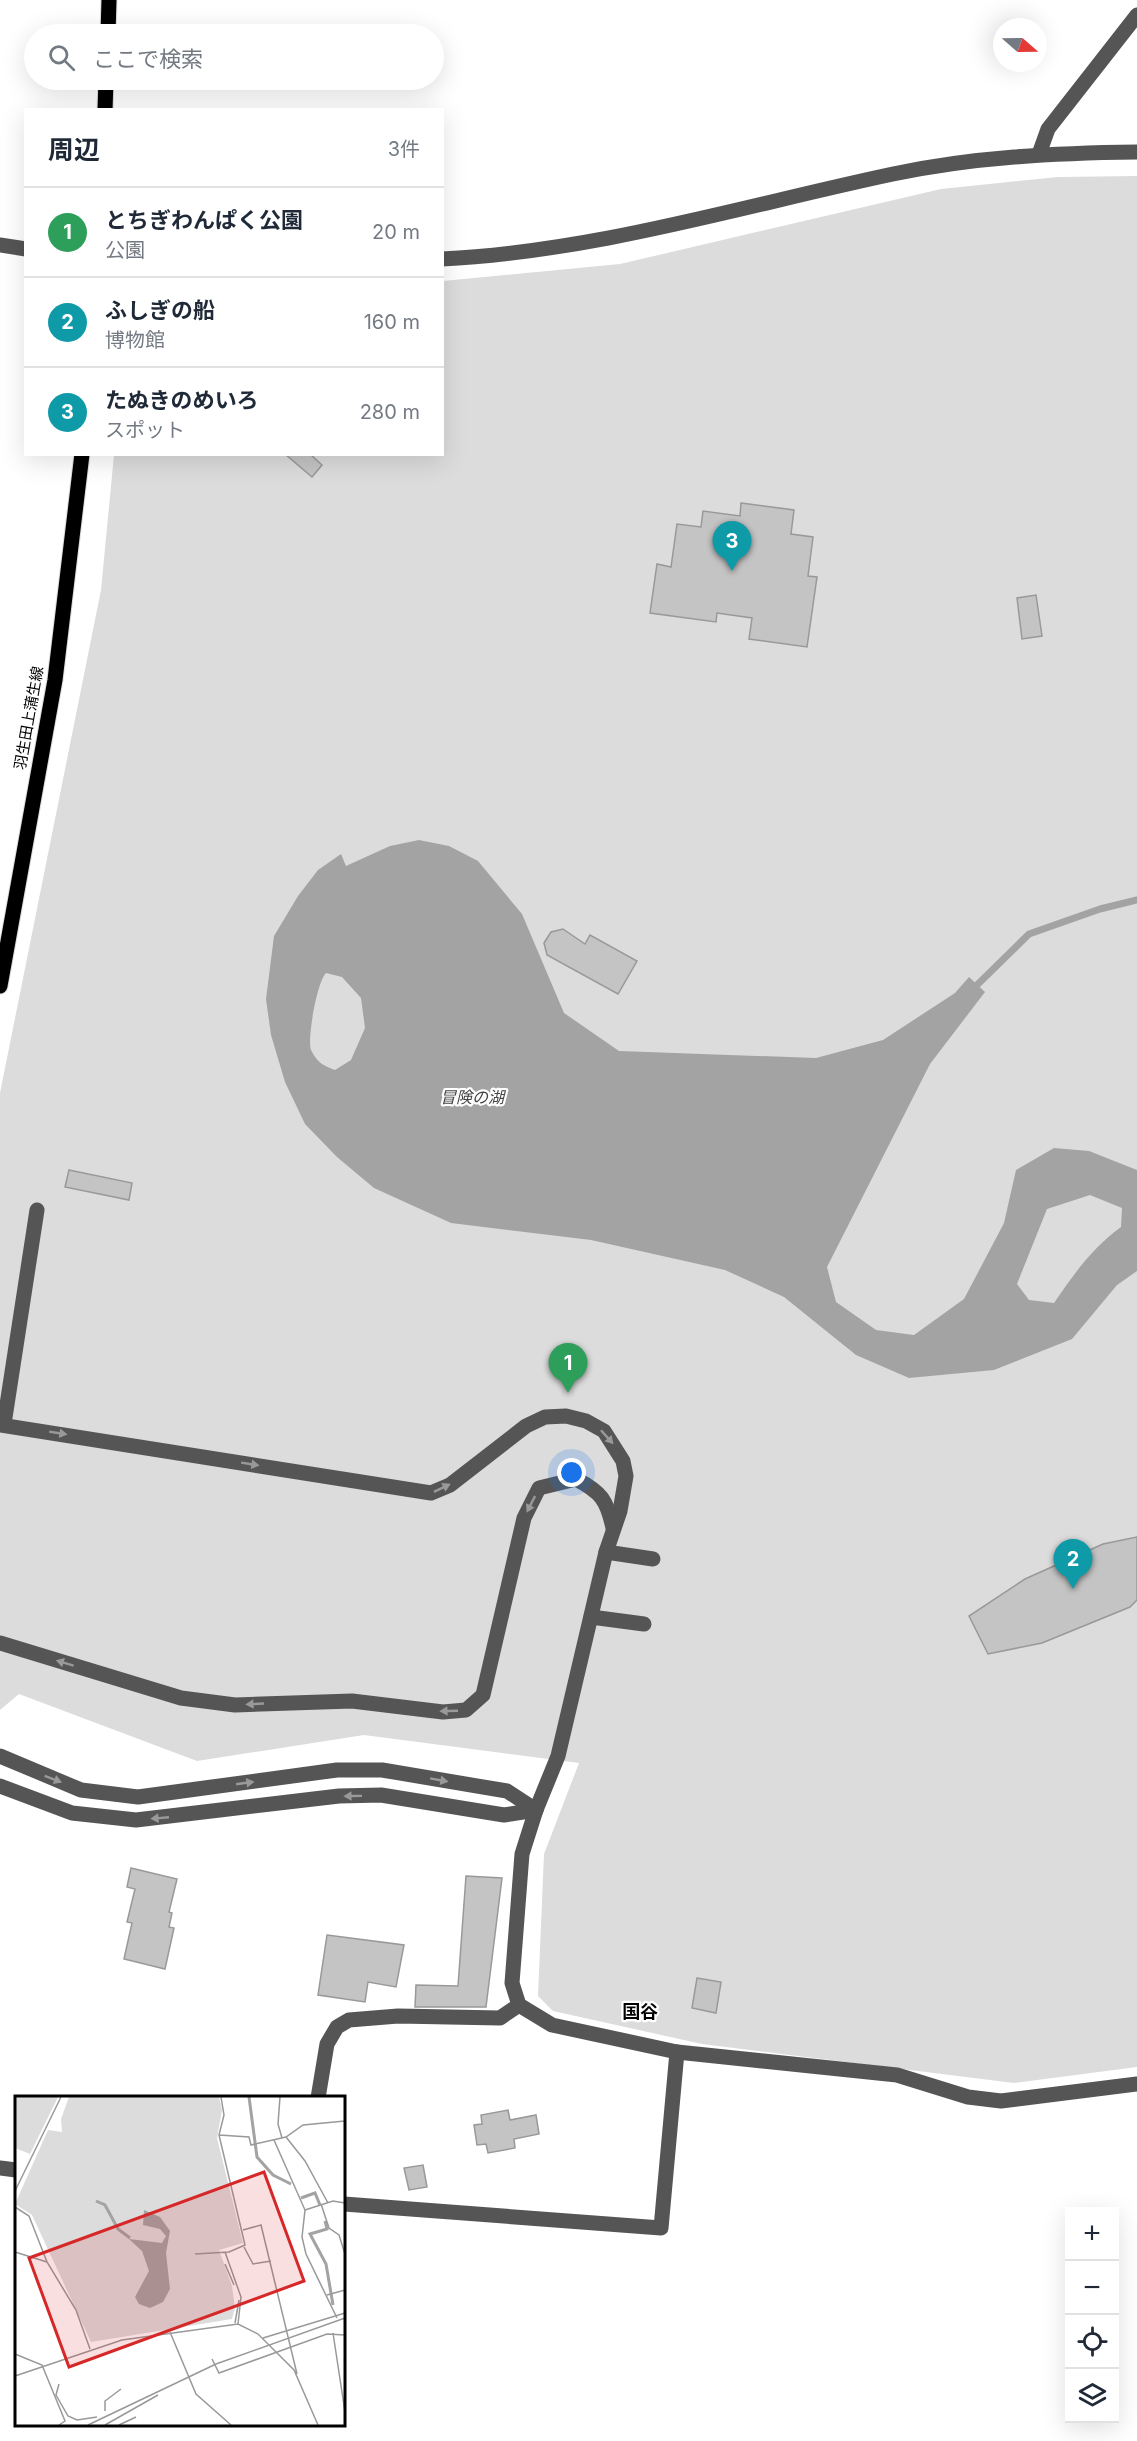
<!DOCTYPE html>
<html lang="ja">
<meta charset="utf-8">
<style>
:root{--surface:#fff;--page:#f6f6f7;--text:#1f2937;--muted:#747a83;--line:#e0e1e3;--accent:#111827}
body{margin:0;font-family:Inter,"Noto Sans JP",sans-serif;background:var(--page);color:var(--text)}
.controls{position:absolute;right:18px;bottom:18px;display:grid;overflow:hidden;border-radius:0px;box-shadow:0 6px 24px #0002}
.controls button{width:54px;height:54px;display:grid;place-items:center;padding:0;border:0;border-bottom:2px solid var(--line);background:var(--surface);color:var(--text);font:30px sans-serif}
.compass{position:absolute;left:993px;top:18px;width:54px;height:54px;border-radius:50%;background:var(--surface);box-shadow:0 6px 24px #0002;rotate:110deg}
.you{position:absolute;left:572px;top:1473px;width:21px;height:21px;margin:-15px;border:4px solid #fff;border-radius:50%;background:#1a73e8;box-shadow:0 0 0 9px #1a73e833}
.badge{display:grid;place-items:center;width:39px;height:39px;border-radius:50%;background:var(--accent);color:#fff;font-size:20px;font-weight:700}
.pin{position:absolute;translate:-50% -50px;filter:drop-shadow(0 2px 3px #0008)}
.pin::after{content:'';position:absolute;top:32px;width:21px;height:18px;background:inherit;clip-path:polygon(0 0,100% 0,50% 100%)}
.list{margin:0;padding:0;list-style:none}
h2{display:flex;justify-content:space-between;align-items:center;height:78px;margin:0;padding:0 24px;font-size:26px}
h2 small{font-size:20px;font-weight:400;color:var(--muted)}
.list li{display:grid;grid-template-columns:39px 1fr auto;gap:18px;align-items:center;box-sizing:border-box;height:90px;padding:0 24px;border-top:2px solid var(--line)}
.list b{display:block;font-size:22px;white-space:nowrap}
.list p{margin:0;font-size:20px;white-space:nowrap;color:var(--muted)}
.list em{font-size:20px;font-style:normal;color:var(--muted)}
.icon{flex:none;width:33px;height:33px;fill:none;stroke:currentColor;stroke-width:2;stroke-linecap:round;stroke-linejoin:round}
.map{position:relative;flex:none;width:1137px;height:2441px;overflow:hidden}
.search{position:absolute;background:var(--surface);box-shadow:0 6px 24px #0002;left:24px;top:24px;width:420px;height:66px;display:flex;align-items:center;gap:15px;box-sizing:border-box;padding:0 21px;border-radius:33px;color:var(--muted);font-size:22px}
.panel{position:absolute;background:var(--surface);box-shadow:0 6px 24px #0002;left:24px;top:108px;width:420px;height:348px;border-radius:0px}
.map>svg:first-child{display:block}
.green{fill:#dcdcdc}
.water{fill:#a3a3a3;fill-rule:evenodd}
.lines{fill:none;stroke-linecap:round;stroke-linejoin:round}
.stream{stroke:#a3a3a3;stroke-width:7}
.building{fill:#c4c4c4;stroke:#999;stroke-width:1.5}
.major-casing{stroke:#dbdbdb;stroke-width:17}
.minor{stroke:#555;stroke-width:15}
.major{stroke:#000;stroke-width:15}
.oneway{fill:#999}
.labels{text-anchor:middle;stroke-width:4.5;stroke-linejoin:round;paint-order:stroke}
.street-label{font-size:15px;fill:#000;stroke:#fff}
.water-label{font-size:16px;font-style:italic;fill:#444;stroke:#fff}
.quarter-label{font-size:18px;font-weight:bold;fill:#000;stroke:#fff}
.inset-river{fill:none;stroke:#a3a3a3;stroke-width:3}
.inset-road{fill:none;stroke:#999;stroke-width:1.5}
.view{fill:#d62828;fill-opacity:0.15;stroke:#d62828;stroke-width:3}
.inset-edge{fill:none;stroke:#000;stroke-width:3}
</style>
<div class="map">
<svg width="1137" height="2441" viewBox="0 0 1137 2441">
<rect width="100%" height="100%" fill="#fff"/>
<polygon class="green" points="1137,176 1137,2067 1014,2083 702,2044 553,2011 538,1996 544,1854 579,1763 364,1735 197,1761 19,1694 0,1710 0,1093 101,590 114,455 442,454 443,281 620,264 941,189 1058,177"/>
<path class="water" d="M419,840L449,846L478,861L522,914L564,1013L619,1051L816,1058L883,1040L955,993L969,977L985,992L930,1064L827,1267L836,1302L876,1330L914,1335L964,1299L1004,1223L1016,1170L1054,1148L1089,1151L1137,1170V1271L1117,1285L1072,1339L994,1370L909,1378L856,1355L784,1297L725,1270L591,1240L451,1223L374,1188L337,1157L305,1124L285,1082L271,1035L266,999L274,936L298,896L318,870L341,854L346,866L390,846ZM326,973L342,977L361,998L365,1028L351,1060L335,1070C322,1065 317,1062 311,1050C307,1039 317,982 326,973ZM1090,1195L1122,1208L1121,1227C1092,1248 1074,1274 1054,1303L1029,1300L1017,1284L1047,1209Z"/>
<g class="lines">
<polyline class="stream" points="977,985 1029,934 1100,909 1137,900"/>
</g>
<g class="building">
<polygon points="285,454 310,454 322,465 312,477"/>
<polygon points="741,503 794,510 791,534 813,537 808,576 817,577 807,647 749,639 752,618 717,613 716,622 650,613 657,564 671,567 677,524 701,527 703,511 740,516"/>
<polygon points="1036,595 1042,636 1022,639 1017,598"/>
<polygon points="563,929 585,944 590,935 637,961 618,994 547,955 544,943 551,932"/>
<polygon points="69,1170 132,1183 129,1200 65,1187"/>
<polygon points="1137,1537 1137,1600 1130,1607 1042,1643 988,1654 969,1616 1025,1579 1103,1544"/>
<polygon points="131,1868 177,1879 169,1912 172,1913 169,1927 174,1928 165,1969 124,1959 132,1923 127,1922 135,1889 127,1887"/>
<polygon points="466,1876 502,1878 486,2007 415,2007 416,1985 458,1986"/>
<polygon points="327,1935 404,1945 396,1987 368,1982 365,2002 318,1995"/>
<polygon points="697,1978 721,1982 716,2013 692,2008"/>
<polygon points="508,2110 510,2120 536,2115 539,2134 514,2139 515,2148 488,2153 486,2144 477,2145 474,2125 482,2124 481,2115"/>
<polygon points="423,2165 427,2187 409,2190 404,2168"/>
</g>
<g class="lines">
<defs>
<g id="major">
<polyline points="108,34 109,0"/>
<polyline points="105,110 106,80"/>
<polyline points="0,986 55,680 82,454"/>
</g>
</defs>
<use href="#major" class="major-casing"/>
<g class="minor">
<polyline points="1039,154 1048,129 1137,15"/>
<polyline points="0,245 26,249"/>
<path d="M442,259C598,251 742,206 893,174C973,157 1055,153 1137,152"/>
<polyline points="4,1424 37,1210"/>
<polyline points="0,1425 431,1493 450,1485 526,1426 545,1417 566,1416 586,1421 604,1431 623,1461 626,1476 620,1511 606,1552 558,1756 536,1810 522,1854 512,1983 519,2005 552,2025 677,2052 897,2075 968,2097 1001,2101 1137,2084"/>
<polyline points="606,1552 653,1559"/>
<polyline points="591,1617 644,1624"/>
<path d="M0,1643L181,1698L235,1705L352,1701L443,1712L466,1710L483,1695L524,1518L539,1488L576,1479C601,1492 607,1500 613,1528"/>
<polyline points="0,1756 81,1790 138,1797 337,1770 382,1770 507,1791 536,1810"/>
<polyline points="0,1786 72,1813 136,1820 339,1796 381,1795 504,1815 536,1810"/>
<polyline points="318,2098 327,2044 337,2027 349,2020 398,2016 500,2018 519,2005"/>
<polyline points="0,2168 16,2170"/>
<polyline points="344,2204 661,2228 677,2052"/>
</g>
<use href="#major" class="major"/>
</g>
<defs><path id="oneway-solid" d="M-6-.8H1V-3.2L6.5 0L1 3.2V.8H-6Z" transform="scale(1.5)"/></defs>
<g class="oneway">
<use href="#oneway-solid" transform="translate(58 1433) rotate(9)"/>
<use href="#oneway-solid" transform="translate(607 1437) rotate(48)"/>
<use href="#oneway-solid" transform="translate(250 1464) rotate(9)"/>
<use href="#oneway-solid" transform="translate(442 1488) rotate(-26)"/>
<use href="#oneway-solid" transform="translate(531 1504) rotate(117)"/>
<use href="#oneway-solid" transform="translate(65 1663) rotate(-163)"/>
<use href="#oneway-solid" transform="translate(255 1704) rotate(177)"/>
<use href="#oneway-solid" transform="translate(449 1711) rotate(178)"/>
<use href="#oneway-solid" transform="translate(53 1779) rotate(21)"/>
<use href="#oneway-solid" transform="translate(439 1780) rotate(10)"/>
<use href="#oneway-solid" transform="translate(245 1783) rotate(-8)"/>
<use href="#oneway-solid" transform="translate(353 1796) rotate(179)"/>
<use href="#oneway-solid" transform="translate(160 1818) rotate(175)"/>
</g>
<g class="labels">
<g class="street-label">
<text transform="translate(29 718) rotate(-80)" y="5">羽生田上蒲生線</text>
</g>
<g class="water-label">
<text x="472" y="1103">冒険の湖</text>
</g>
<g class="quarter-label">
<text x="640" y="2018">国谷</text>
</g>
</g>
<g transform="translate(15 2096)">
<rect width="330" height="330" fill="#fff"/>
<path d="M0,1H43L15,58L0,52ZM54,1H204L207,14L202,42L228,147L204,154L217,190L220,212L217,223L76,246L17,119L0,108L33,34L47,36L46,23Z" fill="#dcdcdc"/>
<path d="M129,114L145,121L155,135L151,157L155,193L148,206L135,212L124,208L120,201L134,175L127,155L114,143L147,147L151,140L145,133L128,129Z" fill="#a3a3a3"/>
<path class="inset-river" d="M234,1L242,61L258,79L276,88M286,102L300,97L305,109M81,105L90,109L103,133L115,142M310,125L312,133L295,138L311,168L318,209"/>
<path class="inset-road" d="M265,1L263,28L267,42M204,39L234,41L236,49L271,41L288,29L330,25M271,41L290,65L313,107M259,44L290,114L287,141L291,158L322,222M0,95L46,1M306,108L314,132L324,139L330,158M0,111L14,120L32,166L61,214L75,253M290,114L318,105L330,107M228,134L246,129L282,278M229,151L238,168L256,165M0,156L32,166M210,156L226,201L223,228M180,158L214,156L230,149L204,39L209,19L206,1M210,168L219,189M312,199L330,194M220,227L224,204M155,236L181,298L216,329M318,237L330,316M248,242L330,217M0,258L27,269L50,325L44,329M197,263L204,277L312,238L330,239M0,280L107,244L223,228L243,238L279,274L303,329M44,288L41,299L53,320L62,324L82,321M90,315V305L106,293M73,329L201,268L330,222M90,329L143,299M104,329L121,321"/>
<path class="view" d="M249,76L289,185L54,271L14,162Z"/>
<rect width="330" height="330" class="inset-edge"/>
</g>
</svg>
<div class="controls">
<button>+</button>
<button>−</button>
<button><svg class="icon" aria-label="locate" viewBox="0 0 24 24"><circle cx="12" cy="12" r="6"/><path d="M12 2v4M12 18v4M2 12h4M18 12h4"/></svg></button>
<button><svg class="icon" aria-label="layers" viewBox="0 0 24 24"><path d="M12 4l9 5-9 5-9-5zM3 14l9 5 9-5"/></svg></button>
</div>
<svg class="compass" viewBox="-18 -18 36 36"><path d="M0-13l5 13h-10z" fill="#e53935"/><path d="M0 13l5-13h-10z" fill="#747a83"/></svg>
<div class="you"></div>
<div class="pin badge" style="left:568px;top:1393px;background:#2e9e5b">1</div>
<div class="pin badge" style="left:1073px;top:1589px;background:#0f9aa8">2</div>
<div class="pin badge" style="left:732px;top:571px;background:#0f9aa8">3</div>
<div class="search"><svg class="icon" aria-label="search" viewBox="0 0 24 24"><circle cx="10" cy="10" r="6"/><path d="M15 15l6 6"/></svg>ここで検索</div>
<section class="panel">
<h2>周辺<small>3件</small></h2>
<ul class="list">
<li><span class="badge" style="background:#2e9e5b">1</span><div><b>とちぎわんぱく公園</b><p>公園</p></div><em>20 m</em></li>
<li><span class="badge" style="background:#0f9aa8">2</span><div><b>ふしぎの船</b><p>博物館</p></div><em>160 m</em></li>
<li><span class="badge" style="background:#0f9aa8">3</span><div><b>たぬきのめいろ</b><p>スポット</p></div><em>280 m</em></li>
</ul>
</section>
</div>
